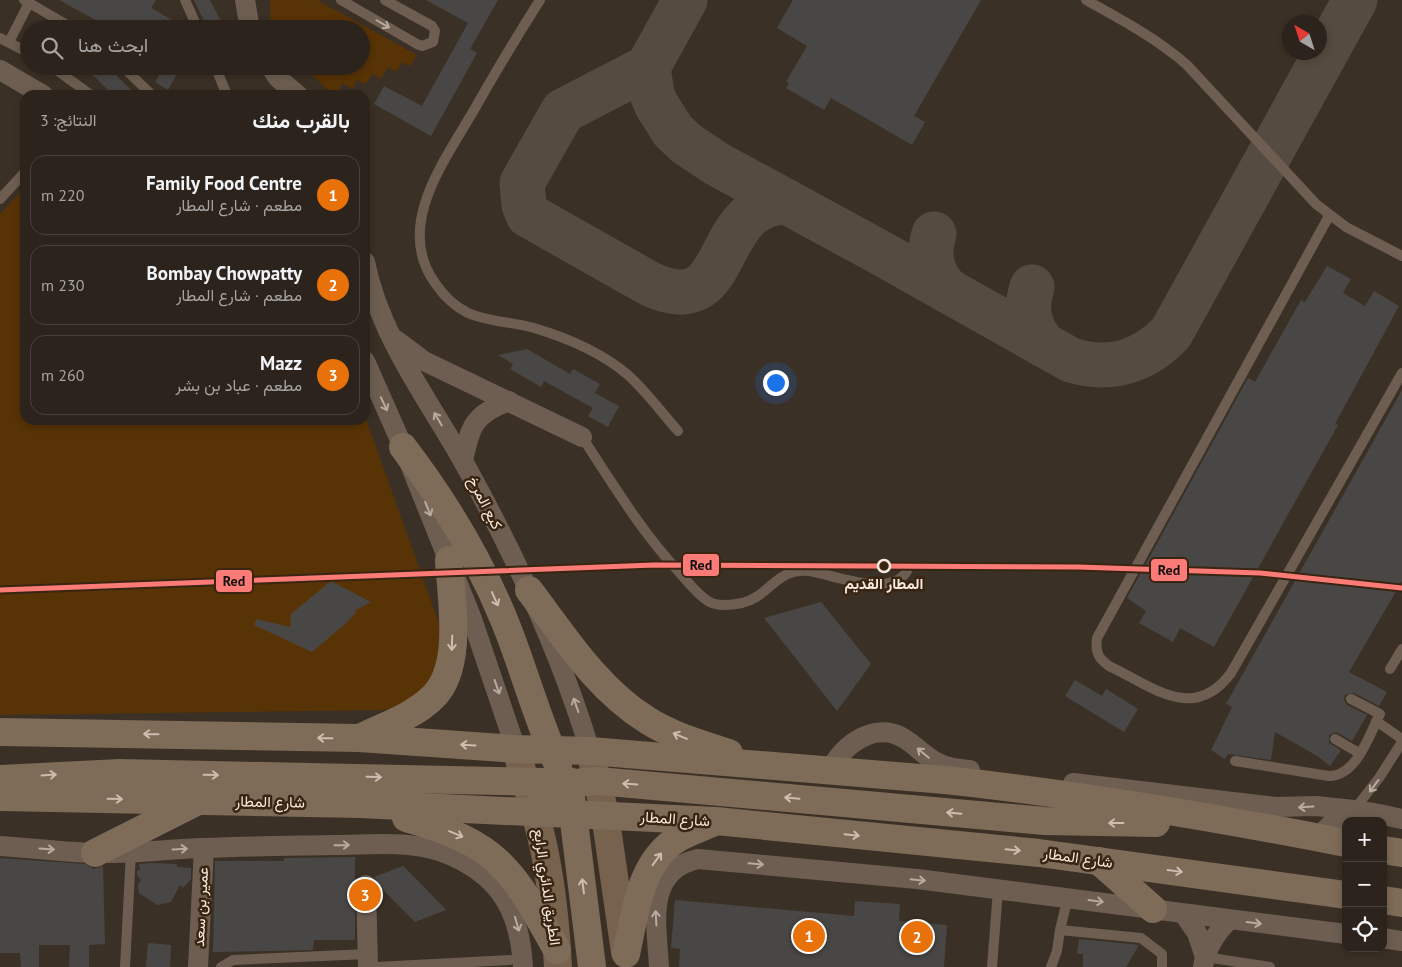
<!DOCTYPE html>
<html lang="ar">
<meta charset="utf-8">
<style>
:root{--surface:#2c241c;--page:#342c25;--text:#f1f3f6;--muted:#a6a4a3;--line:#48413b;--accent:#95b2f1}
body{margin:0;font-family:"PT Sans",Vazirmatn,sans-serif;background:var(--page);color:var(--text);direction:rtl}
.controls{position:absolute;right:15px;bottom:15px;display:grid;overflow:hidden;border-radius:10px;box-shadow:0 2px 8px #0003}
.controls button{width:45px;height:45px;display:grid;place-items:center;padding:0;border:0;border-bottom:1px solid var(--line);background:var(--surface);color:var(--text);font:25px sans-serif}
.compass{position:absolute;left:1282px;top:15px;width:45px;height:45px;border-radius:50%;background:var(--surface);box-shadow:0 2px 8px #0003;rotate:321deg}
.you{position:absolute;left:775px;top:382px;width:18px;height:18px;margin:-12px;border:4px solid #fff;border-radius:50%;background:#1a73e8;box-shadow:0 0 0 8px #1a73e833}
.badge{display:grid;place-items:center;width:32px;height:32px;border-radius:50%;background:var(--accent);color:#fff;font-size:16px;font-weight:700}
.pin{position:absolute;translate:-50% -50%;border:2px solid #fff;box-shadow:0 1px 5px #0006}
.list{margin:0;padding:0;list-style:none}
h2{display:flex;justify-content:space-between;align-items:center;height:65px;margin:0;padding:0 20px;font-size:21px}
h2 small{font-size:16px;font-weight:400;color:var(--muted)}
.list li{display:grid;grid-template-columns:32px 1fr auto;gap:15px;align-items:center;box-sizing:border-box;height:80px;margin:0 10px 10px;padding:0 10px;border:1px solid var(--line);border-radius:15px}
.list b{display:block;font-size:19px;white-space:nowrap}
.list p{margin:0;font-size:16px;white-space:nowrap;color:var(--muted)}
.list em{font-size:16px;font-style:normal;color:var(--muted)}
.icon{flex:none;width:28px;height:28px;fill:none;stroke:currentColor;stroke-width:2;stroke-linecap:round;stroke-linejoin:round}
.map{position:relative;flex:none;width:1402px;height:967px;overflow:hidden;direction:ltr}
.search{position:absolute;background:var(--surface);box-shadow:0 2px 8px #0003;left:20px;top:20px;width:350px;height:55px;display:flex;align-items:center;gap:12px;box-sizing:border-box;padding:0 18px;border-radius:28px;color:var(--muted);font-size:19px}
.panel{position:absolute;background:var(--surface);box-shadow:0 2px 8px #0003;left:20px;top:90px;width:350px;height:335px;border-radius:15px;direction:rtl}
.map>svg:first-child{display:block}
.green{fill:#583305}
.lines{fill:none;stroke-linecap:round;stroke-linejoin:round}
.taxiway{stroke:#564b40;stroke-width:45}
.building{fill:#494745}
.lane{stroke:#6d5e51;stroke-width:10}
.street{stroke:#6d5e51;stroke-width:20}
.primary{stroke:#76624d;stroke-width:28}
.highway{stroke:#7e6b58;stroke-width:28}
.metro-1-casing{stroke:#392512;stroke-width:9}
.metro-1{stroke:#fc7b76;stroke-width:5}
.oneway{stroke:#b8aa9e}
.oneway2{stroke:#ccbdae}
.stop-dot{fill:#392512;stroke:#f6e9dd;stroke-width:2.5}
.labels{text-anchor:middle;stroke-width:5;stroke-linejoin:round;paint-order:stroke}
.street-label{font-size:15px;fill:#f6e9dd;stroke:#392512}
.stop-label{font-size:15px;font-weight:bold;fill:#f6e9dd;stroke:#392512}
.line-badge{stroke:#392512;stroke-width:2}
.pale-badge-label{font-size:14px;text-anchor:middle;font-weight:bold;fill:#111}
</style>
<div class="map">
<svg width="1402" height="967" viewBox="0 0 1402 967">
<rect width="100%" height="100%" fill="#3b3025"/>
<g class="green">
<polygon points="270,0 317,0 417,55 410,66 402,62 396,72 388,67 381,79 372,74 366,84 357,80 352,89 343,83 336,95 332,95 304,66 361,66 361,29 271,29"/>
<polygon points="25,187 25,420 365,420 365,416 448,649 441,673 410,702 385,710 0,715 0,214"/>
</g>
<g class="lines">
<g class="taxiway">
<path d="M685,0L648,67L652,94L656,104L673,131L687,144L717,164L879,252L1071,360C1110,372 1143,362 1171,333L1355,0"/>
<path d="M648,67L563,111L522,183L524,205L528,215L650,284C719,316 715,246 749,216C760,206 773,202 788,202"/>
<path d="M934,234C927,256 932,275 948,291"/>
<path d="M1032,287C1025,309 1029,328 1044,345"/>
</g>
</g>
<g class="building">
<polygon points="59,0 156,0 151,8 188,29 98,29 101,23"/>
<polygon points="194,0 210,0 225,29 208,29"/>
<polygon points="426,0 498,0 470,49 477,53 431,136 374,104 384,86 422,106 468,23"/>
<polygon points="793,0 981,0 914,116 925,122 912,145 831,98 824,110 786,88 789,83 786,82 807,46 777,28"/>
<polygon points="84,66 107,66 136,95 113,95"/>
<polygon points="142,66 181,66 168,90 155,82 159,76"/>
<polygon points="1327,266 1351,279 1343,293 1365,306 1374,291 1399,306 1335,424 1338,425 1214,647 1180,628 1173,642 1139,623 1146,611 1127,598 1248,378 1255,382 1301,300 1305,302"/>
<polygon points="527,349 570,374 573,369 600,384 595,393 619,406 608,427 588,416 593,408 544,381 541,387 510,369 513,364 498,355"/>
<polygon points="1402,390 1402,581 1349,672 1387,692 1379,706 1354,693 1345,695 1344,700 1347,705 1367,715 1352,741 1336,732 1329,735 1329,743 1341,750 1330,766 1319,757 1275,732 1271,760 1228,754 1225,759 1211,750 1232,707 1226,704"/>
<polygon points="331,581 371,602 356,610 354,615 344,625 312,652 254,625 257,619 290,627 291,614"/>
<polygon points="821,602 871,664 837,711 764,618"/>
<polygon points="1075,680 1102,696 1106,689 1138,709 1124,732 1065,696"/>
<polygon points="355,857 355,940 314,940 313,950 213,952 215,861 284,861 284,858"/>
<polygon points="0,858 85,864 94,869 103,866 105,944 89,945 89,967 69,967 70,945 39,945 39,967 21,967 20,953 0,953"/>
<polygon points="153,863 177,864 177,867 191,868 191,879 183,888 180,885 171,902 157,905 139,893 138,884 141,880 137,875 137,871 140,870 139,864"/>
<polygon points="403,866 426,889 446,910 415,922 378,885 374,877"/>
<polygon points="675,900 854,916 855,901 900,904 899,921 947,925 944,967 679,967 680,949 671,948"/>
<polygon points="1079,939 1130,944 1139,945 1126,967 1083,967 1083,954 1077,954"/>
<polygon points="148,943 171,945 170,967 146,967"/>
</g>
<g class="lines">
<g class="lane">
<polyline points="24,0 74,29"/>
<polyline points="185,0 198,29"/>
<polyline points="341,0 417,44 422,46 433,42 435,31 432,26 385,0"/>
<path d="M540,0C517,36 495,73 474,110C445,160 394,226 435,283C443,295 454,306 468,313C488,322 513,322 534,328C568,338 601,352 628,375C646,391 662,413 678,431"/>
<path d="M1086,0C1122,20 1156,38 1187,65L1316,204L1346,227L1402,256"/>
<polyline points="0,38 29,53"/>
<polyline points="9,42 29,3"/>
<polyline points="51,66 91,95"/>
<polyline points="122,66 152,95"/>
<polyline points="215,66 227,95"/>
<polyline points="0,199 25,172"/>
<path d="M1329,216L1097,638C1095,652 1098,658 1109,666C1153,687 1194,723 1231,673L1402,373"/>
<path d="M582,437C613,484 640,530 679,572C688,582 697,594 708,601C717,607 732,605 742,603C772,596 776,564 815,572C838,577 892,597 907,571"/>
<polyline points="1390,669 1402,649"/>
<polyline points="1376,721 1402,739"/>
<polyline points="1335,739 1359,753"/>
<path d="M1235,761L1329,776C1357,776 1369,735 1380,714L1351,699"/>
<polyline points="1354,810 1379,778 1402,742"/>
<polyline points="1060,930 1068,897"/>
<polyline points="1205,957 1270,967"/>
<polyline points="125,967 131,852"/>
<polyline points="221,967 233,960 368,954"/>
<polyline points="376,967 510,960"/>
<polyline points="992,967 998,890"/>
<polyline points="1051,967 1057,951 1060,930 1141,938 1162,954 1162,967"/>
</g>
<g class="street">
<polyline points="245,0 250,29"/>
<polyline points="270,66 278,78 298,95"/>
<polyline points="0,70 43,95"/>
<path d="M365,262C380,336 426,396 463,461C514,553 560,650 590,751"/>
<polyline points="396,340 424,361 582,437"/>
<polyline points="365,361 403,447 472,619 516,749"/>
<path d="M463,461C470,426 474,414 509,401"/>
<path d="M830,771C843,744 876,720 905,739C916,746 925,756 936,762C947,768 958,769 970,770"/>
<polyline points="1073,783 1276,807 1316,806 1354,810"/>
<path d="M1319,837C1348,802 1362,811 1402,819"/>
<path d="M0,846C31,848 63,852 94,853C131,854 168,849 204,848C247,846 290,846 333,845C372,845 416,839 452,856C503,879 520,914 523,967"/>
<polyline points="366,885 368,967"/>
<polyline points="1184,914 1197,933 1205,957"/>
<polyline points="1383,938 1402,941"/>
<polyline points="198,967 204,848"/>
<path d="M659,967C657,926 644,871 698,859L917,879L1346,934"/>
<path d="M1203,967C1206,948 1216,933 1229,920"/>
</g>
<g class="primary">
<path d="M516,749C525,783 537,815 544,849C552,888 556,928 558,967"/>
<polyline points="590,751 605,814 625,952"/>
</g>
<g class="highway">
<path d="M403,447C445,502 479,558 505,622C524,669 537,719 558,765"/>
<path d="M529,590C564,636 597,689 647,720C672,736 702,744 729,753"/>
<path d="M0,732L359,738L516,749L590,751L945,780C1079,794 1213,817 1346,843"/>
<path d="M360,738C384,726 414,716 433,697C464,667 451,598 449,560"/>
<polyline points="0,779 120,773 544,782 569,781"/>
<polyline points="0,797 360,804 716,821 1039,853 1346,895"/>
<polyline points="571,797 592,967"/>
<path d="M536,814C541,785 573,782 598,781L1045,821L1156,823"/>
<path d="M406,818C499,844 512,869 557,950"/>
<polyline points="1383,850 1402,853"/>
<polyline points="95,853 196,802"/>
<polyline points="1099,861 1153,909"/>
<polyline points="1383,900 1402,903"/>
<path d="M626,954C635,915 639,863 677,839C688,832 701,828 712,823"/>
</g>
<defs>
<polyline id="metro-1" points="0,590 654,565 1078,567 1260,573 1402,588"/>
</defs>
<use href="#metro-1" class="metro-1-casing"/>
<use href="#metro-1" class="metro-1"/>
</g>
<defs><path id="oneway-shaft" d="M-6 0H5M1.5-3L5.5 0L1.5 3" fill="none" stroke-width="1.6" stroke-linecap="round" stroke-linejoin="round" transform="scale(1.25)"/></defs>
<g class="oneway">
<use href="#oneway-shaft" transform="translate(383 24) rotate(30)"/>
<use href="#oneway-shaft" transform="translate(384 404) rotate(65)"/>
<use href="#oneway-shaft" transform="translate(438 419) rotate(-121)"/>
<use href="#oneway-shaft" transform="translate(428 509) rotate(68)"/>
<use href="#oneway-shaft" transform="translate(497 687) rotate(71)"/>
<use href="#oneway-shaft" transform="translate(576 705) rotate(-109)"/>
<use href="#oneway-shaft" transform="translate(923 753) rotate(-140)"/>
<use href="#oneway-shaft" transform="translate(1374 786) rotate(126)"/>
<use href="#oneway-shaft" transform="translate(1306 807) rotate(177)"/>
<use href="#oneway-shaft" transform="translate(342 845) rotate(-1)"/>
<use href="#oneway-shaft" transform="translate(47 849) rotate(4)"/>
<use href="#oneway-shaft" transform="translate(180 849) rotate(-3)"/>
<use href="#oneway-shaft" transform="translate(756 864) rotate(5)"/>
<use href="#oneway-shaft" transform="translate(918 880) rotate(6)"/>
<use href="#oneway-shaft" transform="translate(1096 901) rotate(8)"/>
<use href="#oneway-shaft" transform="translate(656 918) rotate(-93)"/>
<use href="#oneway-shaft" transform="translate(1254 923) rotate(7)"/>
<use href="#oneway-shaft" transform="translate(517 924) rotate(74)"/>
</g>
<g class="oneway2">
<use href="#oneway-shaft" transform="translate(495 599) rotate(66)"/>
<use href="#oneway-shaft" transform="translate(452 643) rotate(92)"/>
<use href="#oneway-shaft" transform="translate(151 734) rotate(-179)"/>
<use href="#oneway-shaft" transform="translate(680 736) rotate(-157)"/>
<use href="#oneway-shaft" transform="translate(325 738) rotate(-179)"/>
<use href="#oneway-shaft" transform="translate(468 745) rotate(-177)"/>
<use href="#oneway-shaft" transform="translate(49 775) rotate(-4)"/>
<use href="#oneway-shaft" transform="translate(211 775) rotate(1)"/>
<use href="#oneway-shaft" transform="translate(374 777) rotate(1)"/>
<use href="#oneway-shaft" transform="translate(630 784) rotate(-176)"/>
<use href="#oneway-shaft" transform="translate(792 798) rotate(-175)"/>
<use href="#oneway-shaft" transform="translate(115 799) rotate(1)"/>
<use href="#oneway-shaft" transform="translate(954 813) rotate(-175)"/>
<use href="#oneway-shaft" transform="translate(1116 823) rotate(180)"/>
<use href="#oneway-shaft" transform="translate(456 834) rotate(23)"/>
<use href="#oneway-shaft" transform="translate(852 835) rotate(6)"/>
<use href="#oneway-shaft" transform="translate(1013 850) rotate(6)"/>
<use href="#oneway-shaft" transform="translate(657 859) rotate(-54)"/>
<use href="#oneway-shaft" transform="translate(1175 871) rotate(8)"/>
<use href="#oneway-shaft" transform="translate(583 886) rotate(-97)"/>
</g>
<circle class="stop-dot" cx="884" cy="566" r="6"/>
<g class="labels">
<g class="street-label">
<text transform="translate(485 503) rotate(63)" y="5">كبع المرخ</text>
<text transform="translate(270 802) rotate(1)" y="5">شارع المطار</text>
<text transform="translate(675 819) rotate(4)" y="5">شارع المطار</text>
<text transform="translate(1078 858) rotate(8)" y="5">شارع المطار</text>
<text transform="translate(547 887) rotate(82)" y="5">الطريق الدائري الرابع</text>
<text transform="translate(201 907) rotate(-87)" y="5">عمير بن سعد</text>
</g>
<g class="stop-label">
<text x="884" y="589">المطار القديم</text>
</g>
</g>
<g class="line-badge">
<rect x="682" y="553" width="38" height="24" rx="5" fill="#fc7b76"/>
<rect x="1150" y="558" width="38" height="24" rx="5" fill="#fc7b76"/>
<rect x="215" y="569" width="38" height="24" rx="5" fill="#fc7b76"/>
</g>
<g class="pale-badge-label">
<text x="701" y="570">Red</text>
<text x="1169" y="575">Red</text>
<text x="234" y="586">Red</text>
</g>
</svg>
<div class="controls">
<button>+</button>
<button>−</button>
<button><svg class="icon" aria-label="locate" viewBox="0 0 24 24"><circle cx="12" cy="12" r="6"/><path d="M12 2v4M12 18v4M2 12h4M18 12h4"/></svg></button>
</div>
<svg class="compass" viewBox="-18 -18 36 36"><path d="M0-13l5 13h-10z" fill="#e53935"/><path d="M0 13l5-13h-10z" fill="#a6a4a3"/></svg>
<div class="you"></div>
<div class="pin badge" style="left:809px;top:936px;background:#e8710a">1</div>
<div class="pin badge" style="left:917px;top:937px;background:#e8710a">2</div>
<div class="pin badge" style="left:365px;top:895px;background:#e8710a">3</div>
<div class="search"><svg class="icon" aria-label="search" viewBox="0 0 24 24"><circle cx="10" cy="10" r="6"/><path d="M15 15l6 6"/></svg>ابحث هنا</div>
<section class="panel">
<h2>بالقرب منك<small>النتائج: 3</small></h2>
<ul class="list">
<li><span class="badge" style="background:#e8710a">1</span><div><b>Family Food Centre</b><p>مطعم · شارع المطار</p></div><em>220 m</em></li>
<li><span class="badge" style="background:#e8710a">2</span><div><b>Bombay Chowpatty</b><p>مطعم · شارع المطار</p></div><em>230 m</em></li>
<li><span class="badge" style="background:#e8710a">3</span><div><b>Mazz</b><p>مطعم · عباد بن بشر</p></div><em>260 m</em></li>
</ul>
</section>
</div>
